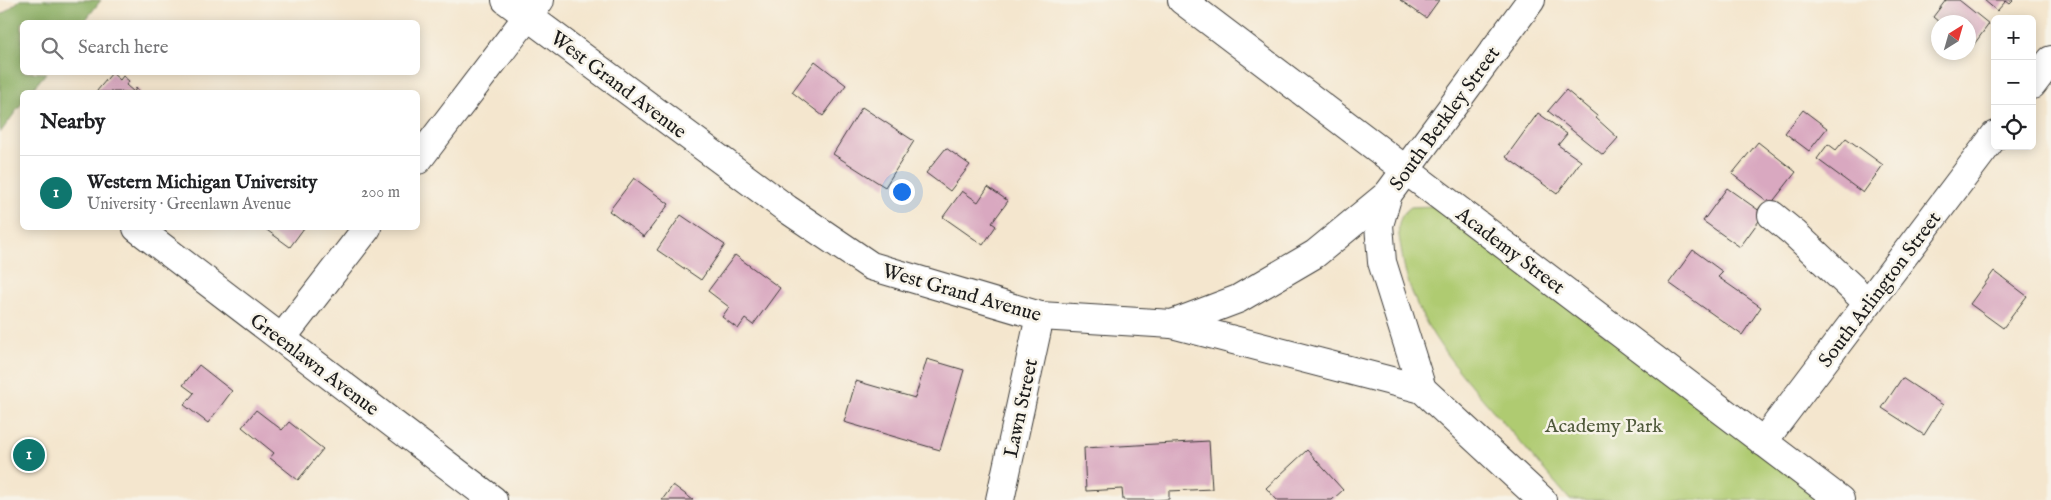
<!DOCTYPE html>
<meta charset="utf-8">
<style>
:root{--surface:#fff;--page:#f2f2f2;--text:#202124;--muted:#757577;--line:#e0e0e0;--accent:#0f766e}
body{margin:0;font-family:"IM FELL English",serif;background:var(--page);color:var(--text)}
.controls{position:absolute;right:15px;top:15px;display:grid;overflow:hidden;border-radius:8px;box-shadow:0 2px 12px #0003}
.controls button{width:45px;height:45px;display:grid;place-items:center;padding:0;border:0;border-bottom:1px solid var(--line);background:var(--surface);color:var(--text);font:25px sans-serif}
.compass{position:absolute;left:1931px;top:15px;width:45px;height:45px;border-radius:50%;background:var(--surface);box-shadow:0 2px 12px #0003;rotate:37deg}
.you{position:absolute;left:901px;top:191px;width:18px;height:18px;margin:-12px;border:4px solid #fff;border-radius:50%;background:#1a73e8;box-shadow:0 0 0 8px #1a73e833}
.badge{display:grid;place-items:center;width:32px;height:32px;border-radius:50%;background:var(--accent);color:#fff;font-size:16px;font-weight:700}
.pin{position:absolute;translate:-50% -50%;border:2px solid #fff;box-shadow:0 1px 5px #0006}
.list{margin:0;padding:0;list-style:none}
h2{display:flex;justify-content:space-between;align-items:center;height:65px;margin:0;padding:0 20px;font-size:21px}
h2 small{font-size:16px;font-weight:400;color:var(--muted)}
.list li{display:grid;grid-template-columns:32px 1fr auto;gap:15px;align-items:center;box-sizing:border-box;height:75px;padding:0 20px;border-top:1px solid var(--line)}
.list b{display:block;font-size:19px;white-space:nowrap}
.list p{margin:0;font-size:16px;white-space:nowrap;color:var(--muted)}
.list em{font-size:16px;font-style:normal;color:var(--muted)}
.icon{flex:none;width:28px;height:28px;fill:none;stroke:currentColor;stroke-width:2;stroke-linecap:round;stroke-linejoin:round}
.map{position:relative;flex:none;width:2051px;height:500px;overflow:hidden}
.search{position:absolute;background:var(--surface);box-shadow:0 2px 12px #0003;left:20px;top:20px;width:400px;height:55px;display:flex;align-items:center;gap:12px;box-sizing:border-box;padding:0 18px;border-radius:8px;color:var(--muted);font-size:19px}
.panel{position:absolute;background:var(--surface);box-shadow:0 2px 12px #0003;left:20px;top:90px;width:400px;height:140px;border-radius:8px}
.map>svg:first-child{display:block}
.green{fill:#afcb71;stroke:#667446}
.forest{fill:#8baf63;stroke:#546640}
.building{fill:#d9a8c0}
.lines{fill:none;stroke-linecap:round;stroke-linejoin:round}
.minor-casing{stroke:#3c3a37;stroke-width:30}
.minor{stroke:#fff;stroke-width:28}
.labels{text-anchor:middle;stroke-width:5;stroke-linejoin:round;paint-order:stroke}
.street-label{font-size:20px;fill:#1c1c1c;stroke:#f7f3e8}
.park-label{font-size:20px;fill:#4f593a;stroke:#f7f3e8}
</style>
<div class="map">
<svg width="2051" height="500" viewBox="0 0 2051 500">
<rect width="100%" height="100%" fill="#f7f3e8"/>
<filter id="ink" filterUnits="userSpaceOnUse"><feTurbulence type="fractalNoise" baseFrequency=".02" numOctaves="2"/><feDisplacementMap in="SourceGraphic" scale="10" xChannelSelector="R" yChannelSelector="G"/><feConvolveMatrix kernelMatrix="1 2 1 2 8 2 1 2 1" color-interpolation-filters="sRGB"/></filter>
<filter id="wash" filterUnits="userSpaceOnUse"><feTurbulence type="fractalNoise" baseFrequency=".0096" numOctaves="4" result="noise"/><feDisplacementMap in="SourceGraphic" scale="20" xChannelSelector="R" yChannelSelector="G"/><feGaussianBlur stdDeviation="1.12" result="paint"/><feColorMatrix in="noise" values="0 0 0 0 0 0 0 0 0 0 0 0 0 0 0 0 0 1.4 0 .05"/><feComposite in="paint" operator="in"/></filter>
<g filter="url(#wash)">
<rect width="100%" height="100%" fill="#f4e6ce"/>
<path class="green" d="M1434,206L1825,500H1570C1545,471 1520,442 1495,413C1452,364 1409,315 1401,248C1398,231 1395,218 1411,207Z"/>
<polygon class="forest" points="20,0 101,0 84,22 22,22 22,72 46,73 30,92 22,92 22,103 0,133 0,16"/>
<g id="blocks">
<g class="building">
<polygon points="1400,0 1439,0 1426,18"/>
<polygon points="1946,0 1959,0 1989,24 1972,47 1968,45 1968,22 1939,22 1933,17"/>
<polygon points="1984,0 2014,0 2010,4 2006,1 1997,11"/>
<polygon points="815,61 846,85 823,116 792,92"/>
<polygon points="112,73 120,80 123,76 129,81 126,85 134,92 136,88 141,92 96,92"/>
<polygon points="1566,90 1597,116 1596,118 1618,138 1603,155 1548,111"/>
<polygon points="862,107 914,141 885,187 833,154"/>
<polygon points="1803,110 1827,128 1809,151 1785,133"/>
<polygon points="1538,113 1567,134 1558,145 1581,161 1557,194 1506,157"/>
<polygon points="1846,138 1883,165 1863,193 1817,159 1828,144 1836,150"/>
<polygon points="1758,142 1796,172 1771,204 1732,174"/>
<polygon points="946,148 970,165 950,191 926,173"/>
<polygon points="634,178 669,204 644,237 609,211"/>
<polygon points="988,187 1008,201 992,223 996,226 983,245 943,217 962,191 978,202"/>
<polygon points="1727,188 1764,214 1740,247 1703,221"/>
<polygon points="681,215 725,245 701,280 657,250"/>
<polygon points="264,228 304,228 290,247"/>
<polygon points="1693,250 1723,272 1718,277 1761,307 1742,335 1669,283"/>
<polygon points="735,255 780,288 753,325 745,319 738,329 722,317 729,307 708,291"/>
<polygon points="1994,271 2027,296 2003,328 1970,304"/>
<polygon points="927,359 964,370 940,450 844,422 856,381 915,398"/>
<polygon points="199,365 232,391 208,423 184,405 194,393 183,385"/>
<polygon points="1902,378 1943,405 1924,435 1882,408"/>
<polygon points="256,410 282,430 289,422 323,449 298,480 270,458 274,453 242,427"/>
<polygon points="1209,441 1212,489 1169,491 1169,499 1158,500 1123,500 1122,489 1086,491 1084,448"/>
<polygon points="1307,450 1343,490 1332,500 1277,500 1266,488"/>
<polygon points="673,485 693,500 662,500"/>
</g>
</g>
</g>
<g filter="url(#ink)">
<use href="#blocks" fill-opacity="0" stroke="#3c3a37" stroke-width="1"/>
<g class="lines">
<defs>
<g id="minor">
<polyline points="506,0 787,209 871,266 1040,316 1172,324 1422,389 1542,500"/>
<polyline points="1182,0 1840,500"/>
<polyline points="2032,85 2051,60"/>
<polyline points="418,160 540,0"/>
<polyline points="1772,215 1794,233 1868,303"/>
<polyline points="137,228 493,500"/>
<polyline points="1172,324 1238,299 1315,254 1388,194"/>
<polyline points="282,338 367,228"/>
<polyline points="1422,389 1382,262 1379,225 1388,194 1531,0"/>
<polyline points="1763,442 1995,135"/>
<polyline points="1000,500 1040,316"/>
</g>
</defs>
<use href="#minor" class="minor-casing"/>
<use href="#minor" class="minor"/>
</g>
</g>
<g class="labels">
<g class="street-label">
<text transform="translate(619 84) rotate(37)" y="7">West Grand Avenue</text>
<text transform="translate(1444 118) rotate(-54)" y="7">South Berkley Street</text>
<text transform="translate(1511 250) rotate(37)" y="7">Academy Street</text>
<text transform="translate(1879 289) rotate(-53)" y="7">South Arlington Street</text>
<text transform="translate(962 292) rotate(16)" y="7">West Grand Avenue</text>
<text transform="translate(315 364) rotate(37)" y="7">Greenlawn Avenue</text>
<text transform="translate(1020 408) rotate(-78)" y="7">Lawn Street</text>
</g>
<g class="park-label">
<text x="1604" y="432">Academy Park</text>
</g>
</g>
</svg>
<div class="controls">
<button>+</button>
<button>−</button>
<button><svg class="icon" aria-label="locate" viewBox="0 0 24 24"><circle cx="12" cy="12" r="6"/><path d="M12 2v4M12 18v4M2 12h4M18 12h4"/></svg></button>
</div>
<svg class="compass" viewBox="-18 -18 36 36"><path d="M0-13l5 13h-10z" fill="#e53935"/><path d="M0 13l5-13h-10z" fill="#757577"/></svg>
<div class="you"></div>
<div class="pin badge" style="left:29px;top:455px">1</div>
<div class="search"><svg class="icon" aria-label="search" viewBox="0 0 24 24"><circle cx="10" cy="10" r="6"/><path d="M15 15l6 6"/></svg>Search here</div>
<section class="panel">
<h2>Nearby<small></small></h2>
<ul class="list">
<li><span class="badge">1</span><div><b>Western Michigan University</b><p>University · Greenlawn Avenue</p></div><em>200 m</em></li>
</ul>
</section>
</div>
